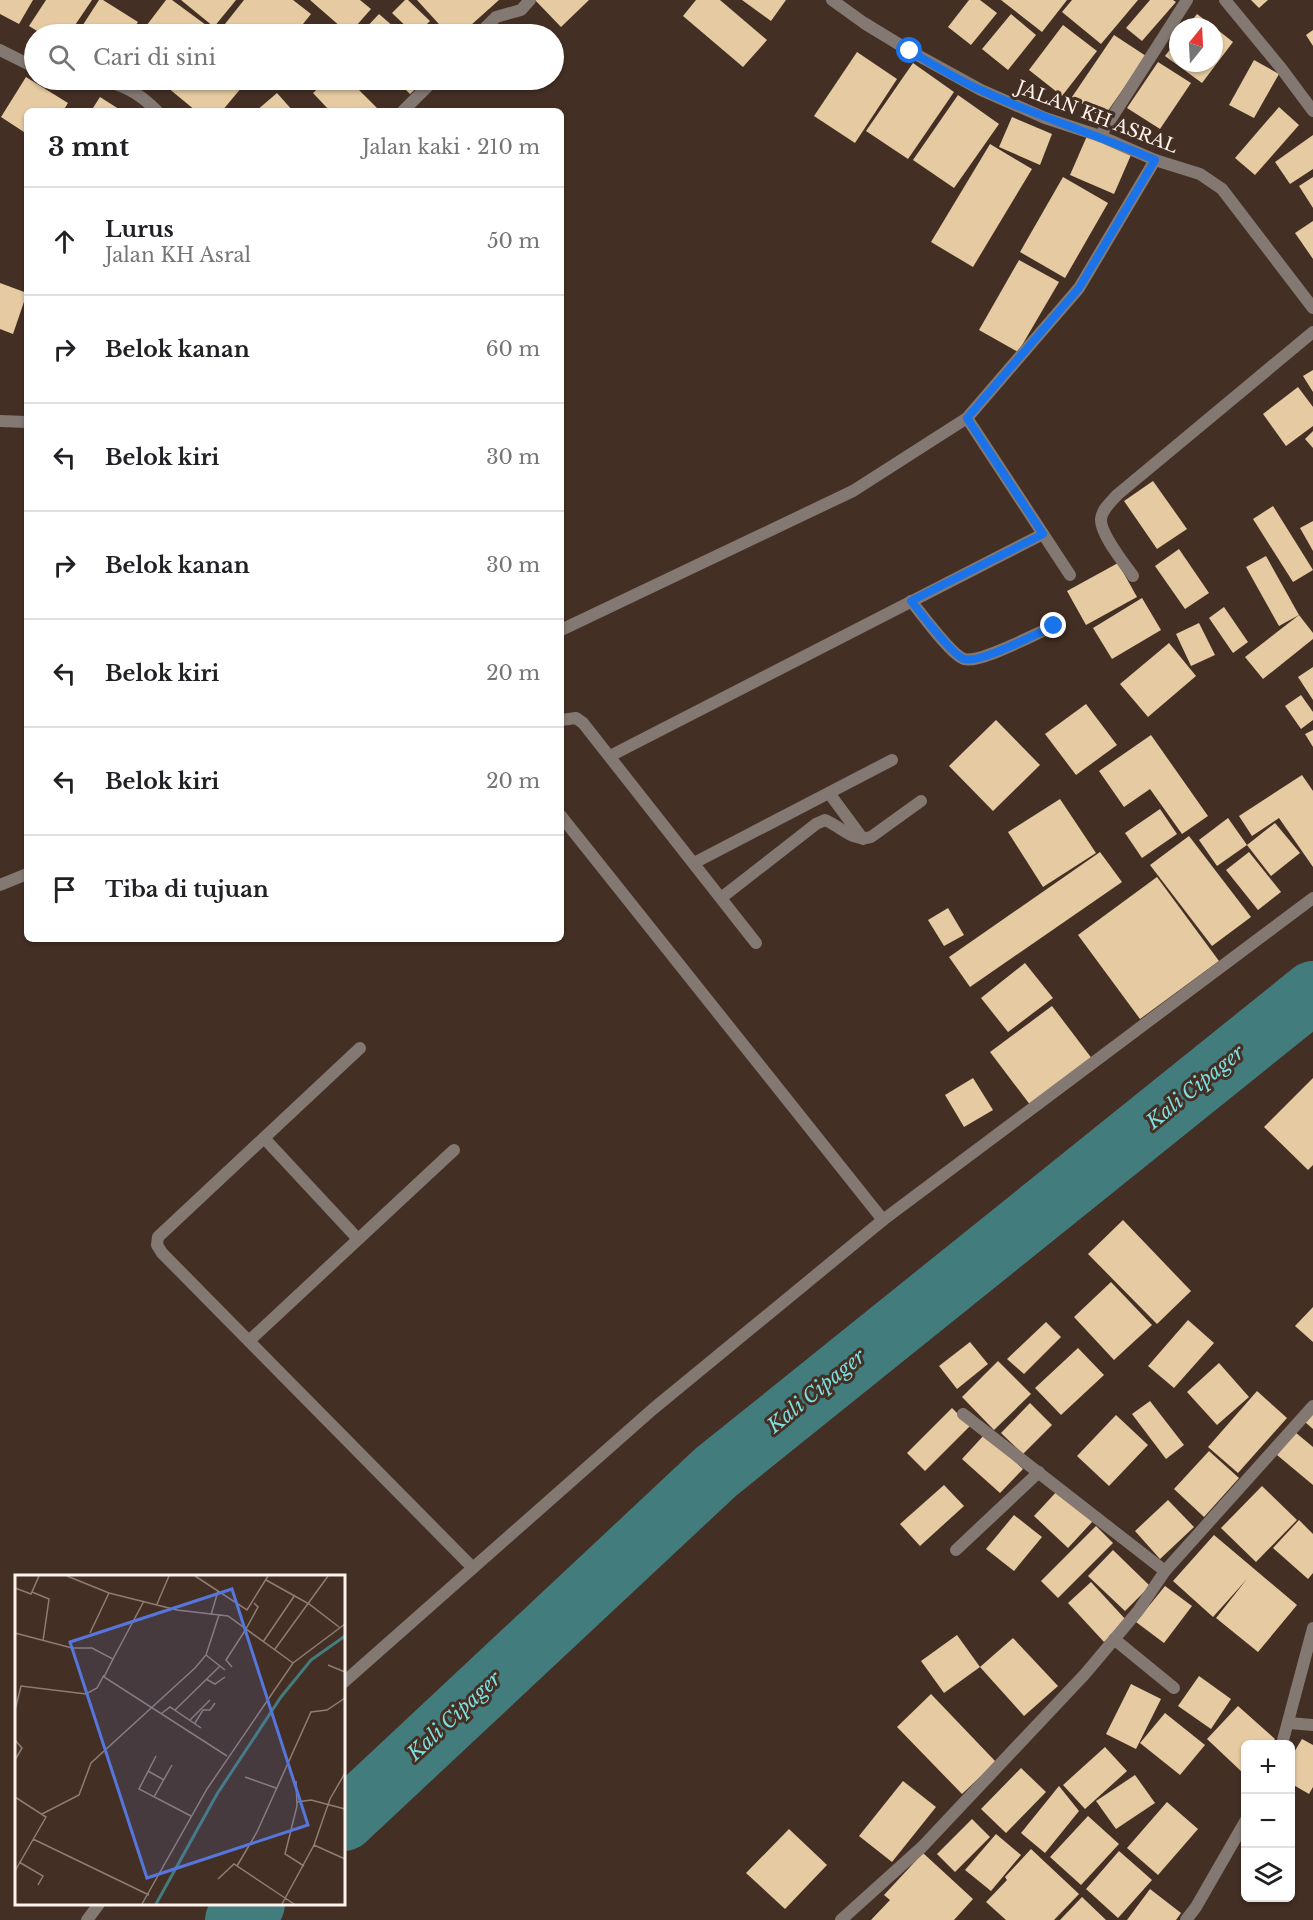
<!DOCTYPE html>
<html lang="id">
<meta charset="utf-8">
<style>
:root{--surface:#fff;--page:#f2f2f2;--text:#202124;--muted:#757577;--line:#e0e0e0}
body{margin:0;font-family:"Libre Baskerville",serif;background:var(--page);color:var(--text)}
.controls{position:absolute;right:18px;bottom:18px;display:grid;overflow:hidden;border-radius:9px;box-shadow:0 2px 4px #0004}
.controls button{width:54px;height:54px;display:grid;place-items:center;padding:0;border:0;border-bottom:2px solid var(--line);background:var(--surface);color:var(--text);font:30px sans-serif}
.compass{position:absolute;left:1169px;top:18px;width:54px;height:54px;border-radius:50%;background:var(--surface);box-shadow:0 2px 4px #0004;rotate:18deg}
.stop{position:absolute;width:18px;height:18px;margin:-14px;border:4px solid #1a73e8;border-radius:50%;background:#fff}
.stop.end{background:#1a73e8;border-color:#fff;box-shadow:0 2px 6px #0008}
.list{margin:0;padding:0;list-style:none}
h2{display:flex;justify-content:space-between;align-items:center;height:78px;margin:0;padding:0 24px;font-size:26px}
h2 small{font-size:20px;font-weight:400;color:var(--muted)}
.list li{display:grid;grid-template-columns:39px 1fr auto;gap:18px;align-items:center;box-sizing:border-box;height:108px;padding:0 24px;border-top:2px solid var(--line)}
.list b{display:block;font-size:22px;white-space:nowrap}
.list p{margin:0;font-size:20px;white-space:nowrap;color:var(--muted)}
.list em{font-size:20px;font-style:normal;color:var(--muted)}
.icon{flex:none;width:33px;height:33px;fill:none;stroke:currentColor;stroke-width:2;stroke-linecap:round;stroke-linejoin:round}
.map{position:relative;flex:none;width:1313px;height:1920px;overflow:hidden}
.search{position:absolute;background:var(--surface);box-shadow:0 2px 4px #0004;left:24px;top:24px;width:540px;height:66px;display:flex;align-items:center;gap:15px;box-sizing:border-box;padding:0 21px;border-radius:33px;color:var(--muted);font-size:22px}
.panel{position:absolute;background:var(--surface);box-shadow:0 2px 4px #0004;left:24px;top:108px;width:540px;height:834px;border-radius:9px}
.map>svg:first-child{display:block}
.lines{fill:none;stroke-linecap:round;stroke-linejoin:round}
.river{stroke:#427c7d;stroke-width:62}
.building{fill:#e5caa2}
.minor{stroke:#837872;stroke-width:12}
.route{stroke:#1a73e8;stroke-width:8}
.labels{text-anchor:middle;stroke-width:6;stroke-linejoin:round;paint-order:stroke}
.street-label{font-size:18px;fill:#fef3ed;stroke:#442f24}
.water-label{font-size:20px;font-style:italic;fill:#7ededf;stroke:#442f24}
.inset-river{fill:none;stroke:#427c7d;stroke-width:3}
.inset-road{fill:none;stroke:#8e7d74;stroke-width:1.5}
.view{fill:#57d;fill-opacity:0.15;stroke:#57d;stroke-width:3}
.inset-edge{fill:none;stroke:#fef3ed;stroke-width:3}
</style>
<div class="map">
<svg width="1313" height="1920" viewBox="0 0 1313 1920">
<rect width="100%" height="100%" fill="#442f24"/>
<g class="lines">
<g class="river">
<polyline points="344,1820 716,1472 1313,992"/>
<polyline points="236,1920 254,1904"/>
</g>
</g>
<g class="building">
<polygon points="0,0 33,0 19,24 0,14"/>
<polygon points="46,0 92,0 69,34 42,34 29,26"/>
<polygon points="99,0 103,0 138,22 130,34 77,34"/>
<polygon points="166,0 172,0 206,25 199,34 140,34"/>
<polygon points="181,0 236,0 214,27"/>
<polygon points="244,0 293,0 311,14 295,34 217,34"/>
<polygon points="310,0 360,0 371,9 349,34"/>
<polygon points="405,0 408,0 430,21 417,34 414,34 392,13"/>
<polygon points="417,0 499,0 461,34 448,34"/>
<polygon points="535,0 589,0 561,27"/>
<polygon points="696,0 720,0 767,40 743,67 683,16"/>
<polygon points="742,0 786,0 771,21"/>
<polygon points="969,0 980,0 997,13 971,45 948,27"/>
<polygon points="1001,0 1067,0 1042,32"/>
<polygon points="1072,0 1138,0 1101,44 1062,12"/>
<polygon points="1150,0 1173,0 1176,2 1142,41 1126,28"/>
<polygon points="1251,0 1268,0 1259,8"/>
<polygon points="379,14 402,34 360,34"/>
<polygon points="1011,14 1036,35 1008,70 982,49"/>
<polygon points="1197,14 1214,27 1187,27"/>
<polygon points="1063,25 1097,51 1062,96 1029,70"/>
<polygon points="1214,27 1233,42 1202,83 1165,56 1178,39 1178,63 1214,63"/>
<polygon points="1313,30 1313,46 1306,35"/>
<polygon points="1114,35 1146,56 1103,118 1072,97"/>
<polygon points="857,52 897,79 855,143 814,116"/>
<polygon points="1254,60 1279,74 1254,118 1229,105"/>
<polygon points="1158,62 1191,83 1160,129 1127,108"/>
<polygon points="913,63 954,92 908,159 866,131"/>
<polygon points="26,77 68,103 63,111 27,111 27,134 1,117"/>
<polygon points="174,80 232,80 242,87 222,111 196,111 167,87"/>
<polygon points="327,80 349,80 380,111 330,111 313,93"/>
<polygon points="396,80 425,80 410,94"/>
<polygon points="277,93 293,111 256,111"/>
<polygon points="958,95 999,124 954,188 913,160"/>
<polygon points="100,97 122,111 91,111"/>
<polygon points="1279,107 1299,125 1255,175 1235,158"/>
<polygon points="1012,117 1052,134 1040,165 999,147"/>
<polygon points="1313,135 1313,169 1290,184 1275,162"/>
<polygon points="1087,136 1131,155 1114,194 1070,175"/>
<polygon points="990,144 1032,169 973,267 931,242"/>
<polygon points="1063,177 1108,203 1065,278 1020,252"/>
<polygon points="1313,177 1313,208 1299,186"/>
<polygon points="1313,221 1313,259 1295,233"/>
<polygon points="1019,260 1059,282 1018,352 979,330"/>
<polygon points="0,283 27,293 13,334 0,329"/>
<polygon points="1313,370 1313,392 1303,376"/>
<polygon points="1298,387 1313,407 1313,426 1286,446 1263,414"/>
<polygon points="1313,431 1313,448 1305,439"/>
<polygon points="1153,481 1187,529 1157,549 1124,501"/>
<polygon points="1273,506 1313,570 1293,582 1253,519"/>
<polygon points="1313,521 1313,551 1300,528"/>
<polygon points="1179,549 1209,593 1185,609 1155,566"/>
<polygon points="1266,556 1299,615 1279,626 1246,567"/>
<polygon points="1118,563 1137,597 1086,625 1067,591"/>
<polygon points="1142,598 1161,630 1112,659 1093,628"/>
<polygon points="1224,607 1248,642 1233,653 1209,618"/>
<polygon points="1299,615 1313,633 1313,639 1263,679 1245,657"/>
<polygon points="1199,623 1215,655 1191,666 1176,634"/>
<polygon points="1169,643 1196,676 1148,717 1120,684"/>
<polygon points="1313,667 1313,700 1298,677"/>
<polygon points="1301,695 1313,712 1313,720 1301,729 1285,706"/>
<polygon points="1086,704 1117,745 1076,775 1045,734"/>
<polygon points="996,720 1040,765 993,811 949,766"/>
<polygon points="1313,730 1313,747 1305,734"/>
<polygon points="1151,735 1208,816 1182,834 1150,789 1124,807 1099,771"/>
<polygon points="1302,775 1313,791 1313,867 1279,818 1252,836 1239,816"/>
<polygon points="1060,799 1096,853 1043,887 1008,832"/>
<polygon points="1160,809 1177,834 1142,858 1125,833"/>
<polygon points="1228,818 1247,845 1217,866 1199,840"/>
<polygon points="1275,823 1300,853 1271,876 1247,845"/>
<polygon points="1189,836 1251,917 1212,946 1150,865"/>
<polygon points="1100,852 1122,882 970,987 949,957"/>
<polygon points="1249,852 1281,892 1258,910 1226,870"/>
<polygon points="1157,877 1219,961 1140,1019 1078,935"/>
<polygon points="948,908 964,935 944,946 928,920"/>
<polygon points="1025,963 1053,998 1008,1032 981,998"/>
<polygon points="1052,1006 1093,1060 1031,1106 990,1052"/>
<polygon points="973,1078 993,1110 964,1127 945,1095"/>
<polygon points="1313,1078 1313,1165 1308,1170 1264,1127"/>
<polygon points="1123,1220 1191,1291 1157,1324 1088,1254"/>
<polygon points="1111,1282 1152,1325 1114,1360 1074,1317"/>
<polygon points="1313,1307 1313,1342 1295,1326"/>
<polygon points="1188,1320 1214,1343 1174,1388 1148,1366"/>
<polygon points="1046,1322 1061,1337 1024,1374 1007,1359"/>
<polygon points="970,1342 988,1364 957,1389 939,1366"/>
<polygon points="1078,1348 1104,1375 1061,1415 1035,1388"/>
<polygon points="998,1361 1031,1394 994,1430 962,1397"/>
<polygon points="1219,1363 1249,1397 1217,1425 1187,1392"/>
<polygon points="1257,1391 1287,1418 1238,1473 1208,1447"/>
<polygon points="1150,1401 1184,1445 1166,1459 1132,1414"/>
<polygon points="1030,1403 1052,1425 1023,1454 1001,1433"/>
<polygon points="952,1408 970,1426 925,1471 907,1453"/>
<polygon points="1313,1413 1313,1429 1305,1422"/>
<polygon points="1116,1415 1148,1445 1109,1486 1077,1456"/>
<polygon points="1295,1432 1313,1447 1313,1485 1277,1455"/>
<polygon points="985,1434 1023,1469 1000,1493 962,1459"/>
<polygon points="1209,1451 1239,1478 1204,1517 1174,1489"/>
<polygon points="944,1485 964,1506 920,1546 900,1524"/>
<polygon points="1262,1486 1297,1520 1256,1562 1221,1528"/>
<polygon points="1059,1489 1093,1521 1068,1548 1034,1516"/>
<polygon points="1168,1500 1194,1527 1160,1559 1135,1531"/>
<polygon points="1014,1515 1042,1537 1014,1571 986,1549"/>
<polygon points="1299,1520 1313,1534 1313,1573 1308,1579 1273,1548"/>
<polygon points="1096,1526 1113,1543 1058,1598 1041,1581"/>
<polygon points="1214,1535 1297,1605 1258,1652 1216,1618 1247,1579 1213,1617 1173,1581"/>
<polygon points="1113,1550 1150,1586 1125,1611 1088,1576"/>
<polygon points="1091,1582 1127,1621 1104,1642 1068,1603"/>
<polygon points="1165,1586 1192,1606 1164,1643 1136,1622"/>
<polygon points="957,1635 980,1667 944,1693 921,1661"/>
<polygon points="1013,1638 1058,1686 1024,1716 980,1667"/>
<polygon points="1199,1676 1231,1699 1211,1729 1178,1706"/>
<polygon points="1131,1684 1161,1699 1136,1749 1106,1734"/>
<polygon points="931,1694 996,1762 962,1794 897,1727"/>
<polygon points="1238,1706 1275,1739 1270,1744 1245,1744 1245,1771 1243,1773 1207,1739"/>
<polygon points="1165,1713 1205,1745 1180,1775 1140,1743"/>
<polygon points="1302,1739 1313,1745 1313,1787 1309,1794 1290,1783 1290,1759"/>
<polygon points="1105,1747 1127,1771 1085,1809 1063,1785"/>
<polygon points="1021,1768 1046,1792 1006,1833 981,1809"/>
<polygon points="1135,1775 1155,1803 1116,1829 1096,1801"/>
<polygon points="903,1781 936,1807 892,1862 859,1836"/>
<polygon points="1059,1786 1079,1811 1045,1853 1021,1833"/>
<polygon points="1167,1802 1198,1829 1158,1875 1127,1848"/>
<polygon points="1088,1816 1119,1844 1081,1885 1050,1857"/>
<polygon points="972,1819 990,1837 955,1872 937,1854"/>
<polygon points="789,1829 827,1865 785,1909 746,1873"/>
<polygon points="996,1834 1021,1855 991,1891 965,1870"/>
<polygon points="1031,1849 1079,1894 1054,1920 1006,1920 986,1902 1007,1880 1005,1877"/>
<polygon points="1119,1851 1152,1880 1118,1918 1086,1889"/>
<polygon points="923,1853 973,1899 954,1920 871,1920 890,1900 884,1895"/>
<polygon points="1150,1889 1181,1913 1176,1920 1127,1920"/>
<polygon points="1082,1897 1106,1920 1060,1920"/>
</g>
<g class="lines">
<g class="minor">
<polyline points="832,0 864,23 910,51 981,90 1045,118 1100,136 1155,160 1200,174 1222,189 1313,308"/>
<polyline points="1225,0 1281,68 1313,111"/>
<polyline points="479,34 496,17 521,10 530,0"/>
<polyline points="0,50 34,67"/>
<path d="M96,80C122,83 139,93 157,111"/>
<polyline points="403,111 434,80"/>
<polyline points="1100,136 1187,0"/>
<polyline points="967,418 1070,575"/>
<polyline points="0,421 27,422"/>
<path d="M1133,576C1124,563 1100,534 1101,519C1102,509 1111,502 1117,495L1313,332"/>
<path d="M911,601C921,613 951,655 964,659C980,664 1036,633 1054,626"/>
<polyline points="561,630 853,491 967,418 1079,288 1155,160"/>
<polyline points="561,720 576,718 583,723 756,943"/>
<polyline points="610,756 1043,534"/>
<polyline points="829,793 863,839"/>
<polyline points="561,816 883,1220"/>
<polyline points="694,863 892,760"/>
<polyline points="0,885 27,874"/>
<path d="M721,898L816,824L825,820C842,827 852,842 871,837L921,801"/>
<polyline points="360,1048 158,1237 157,1245 162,1253 473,1568"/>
<polyline points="264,1138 358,1239"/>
<polyline points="249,1341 454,1150"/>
<polyline points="963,1414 1165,1571"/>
<polyline points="956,1550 1039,1472"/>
<polyline points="1114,1639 1174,1688"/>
<polyline points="344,1682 653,1409 883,1220 1313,898"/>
<polyline points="1289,1723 1313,1725"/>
<polyline points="1282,1744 1313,1628"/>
<polyline points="87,1920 99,1904"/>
<polyline points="841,1920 922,1847 1085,1674 1138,1611 1165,1571 1313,1406"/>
<polyline points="1186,1920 1196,1907 1246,1820"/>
</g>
</g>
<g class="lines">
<path class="route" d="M910,51C934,65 958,80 983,91C1039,117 1098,135 1155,160L1079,288L967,418L1043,534L911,601C921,613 952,655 964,659C980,664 1037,633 1054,626"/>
</g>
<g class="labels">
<g class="street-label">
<text transform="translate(1097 117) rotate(21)" y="6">JALAN KH ASRAL</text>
</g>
<g class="water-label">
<text transform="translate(1195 1087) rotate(-39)" y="7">Kali Cipager</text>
<text transform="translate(816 1391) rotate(-39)" y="7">Kali Cipager</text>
<text transform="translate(454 1716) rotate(-43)" y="7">Kali Cipager</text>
</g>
</g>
<g transform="translate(15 1575)">
<rect width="330" height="330" fill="#442f24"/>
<path class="inset-river" d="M141,329L202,219L266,122L296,85L330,61"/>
<path class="inset-road" d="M52,1L94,18L162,35L213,41L278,88M180,1L232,35L253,1M251,5L294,29L324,52M0,13L16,19L24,1M17,17L34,24L28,66M142,29L154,1M196,40L203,16M231,54L243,32L239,28M0,58L57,73H77L98,84L89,102L212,181M75,58L94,18M248,67L280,20M260,74L313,1M191,80L210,95M98,84L129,26M313,90L330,97M217,92L211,85L231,54M191,104L200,109L210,102M0,135L6,111L71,119L82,113L89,100M160,135L205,91M147,138L155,132L186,153M175,145L195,125M180,148L188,135H195L200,128M0,165L7,173L0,185M141,181L124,214L176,241M133,196L149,205M230,202L261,213M281,206L282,231L270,279L289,291M0,222L31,242L0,296M139,222L157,190M282,227L296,225L330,234M27,239L64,220L76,188L180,93L191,80L204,40M18,264L134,320M299,270L330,284M4,287L28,301L23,310M222,291L242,257L296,137L312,135L330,123M203,304L219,289L279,329M127,329L192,214L278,88L330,49M267,329L299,270L315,224L330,198"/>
<path class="view" d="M217,14L293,250L132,303L55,67Z"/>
<rect width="330" height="330" class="inset-edge"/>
</g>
</svg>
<div class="controls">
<button>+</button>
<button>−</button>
<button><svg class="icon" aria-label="layers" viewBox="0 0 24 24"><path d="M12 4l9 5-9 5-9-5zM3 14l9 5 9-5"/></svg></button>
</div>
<svg class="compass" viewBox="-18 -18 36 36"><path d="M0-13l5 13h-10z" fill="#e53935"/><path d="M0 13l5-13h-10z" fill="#757577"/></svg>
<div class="stop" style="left:910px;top:51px"></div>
<div class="stop end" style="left:1054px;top:626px"></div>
<div class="search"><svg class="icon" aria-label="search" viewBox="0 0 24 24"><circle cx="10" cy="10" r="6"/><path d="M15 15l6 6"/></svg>Cari di sini</div>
<section class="panel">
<h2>3 mnt<small>Jalan kaki · 210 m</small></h2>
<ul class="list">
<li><svg class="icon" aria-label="ahead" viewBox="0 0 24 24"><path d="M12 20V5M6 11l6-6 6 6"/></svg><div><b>Lurus</b><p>Jalan KH Asral</p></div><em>50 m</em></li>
<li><svg class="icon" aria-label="right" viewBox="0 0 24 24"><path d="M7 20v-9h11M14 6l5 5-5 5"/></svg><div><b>Belok kanan</b></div><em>60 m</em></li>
<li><svg class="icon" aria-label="left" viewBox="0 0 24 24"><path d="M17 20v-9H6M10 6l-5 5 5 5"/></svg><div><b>Belok kiri</b></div><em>30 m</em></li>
<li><svg class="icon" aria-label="right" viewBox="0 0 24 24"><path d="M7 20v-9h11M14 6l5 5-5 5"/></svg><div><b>Belok kanan</b></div><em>30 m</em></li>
<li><svg class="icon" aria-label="left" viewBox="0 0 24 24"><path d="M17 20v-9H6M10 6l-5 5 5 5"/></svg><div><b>Belok kiri</b></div><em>20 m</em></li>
<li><svg class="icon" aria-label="left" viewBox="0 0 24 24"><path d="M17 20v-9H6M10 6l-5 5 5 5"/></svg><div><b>Belok kiri</b></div><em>20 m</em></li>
<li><svg class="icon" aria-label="arrive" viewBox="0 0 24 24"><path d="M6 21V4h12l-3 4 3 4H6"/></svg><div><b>Tiba di tujuan</b></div></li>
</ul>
</section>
</div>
